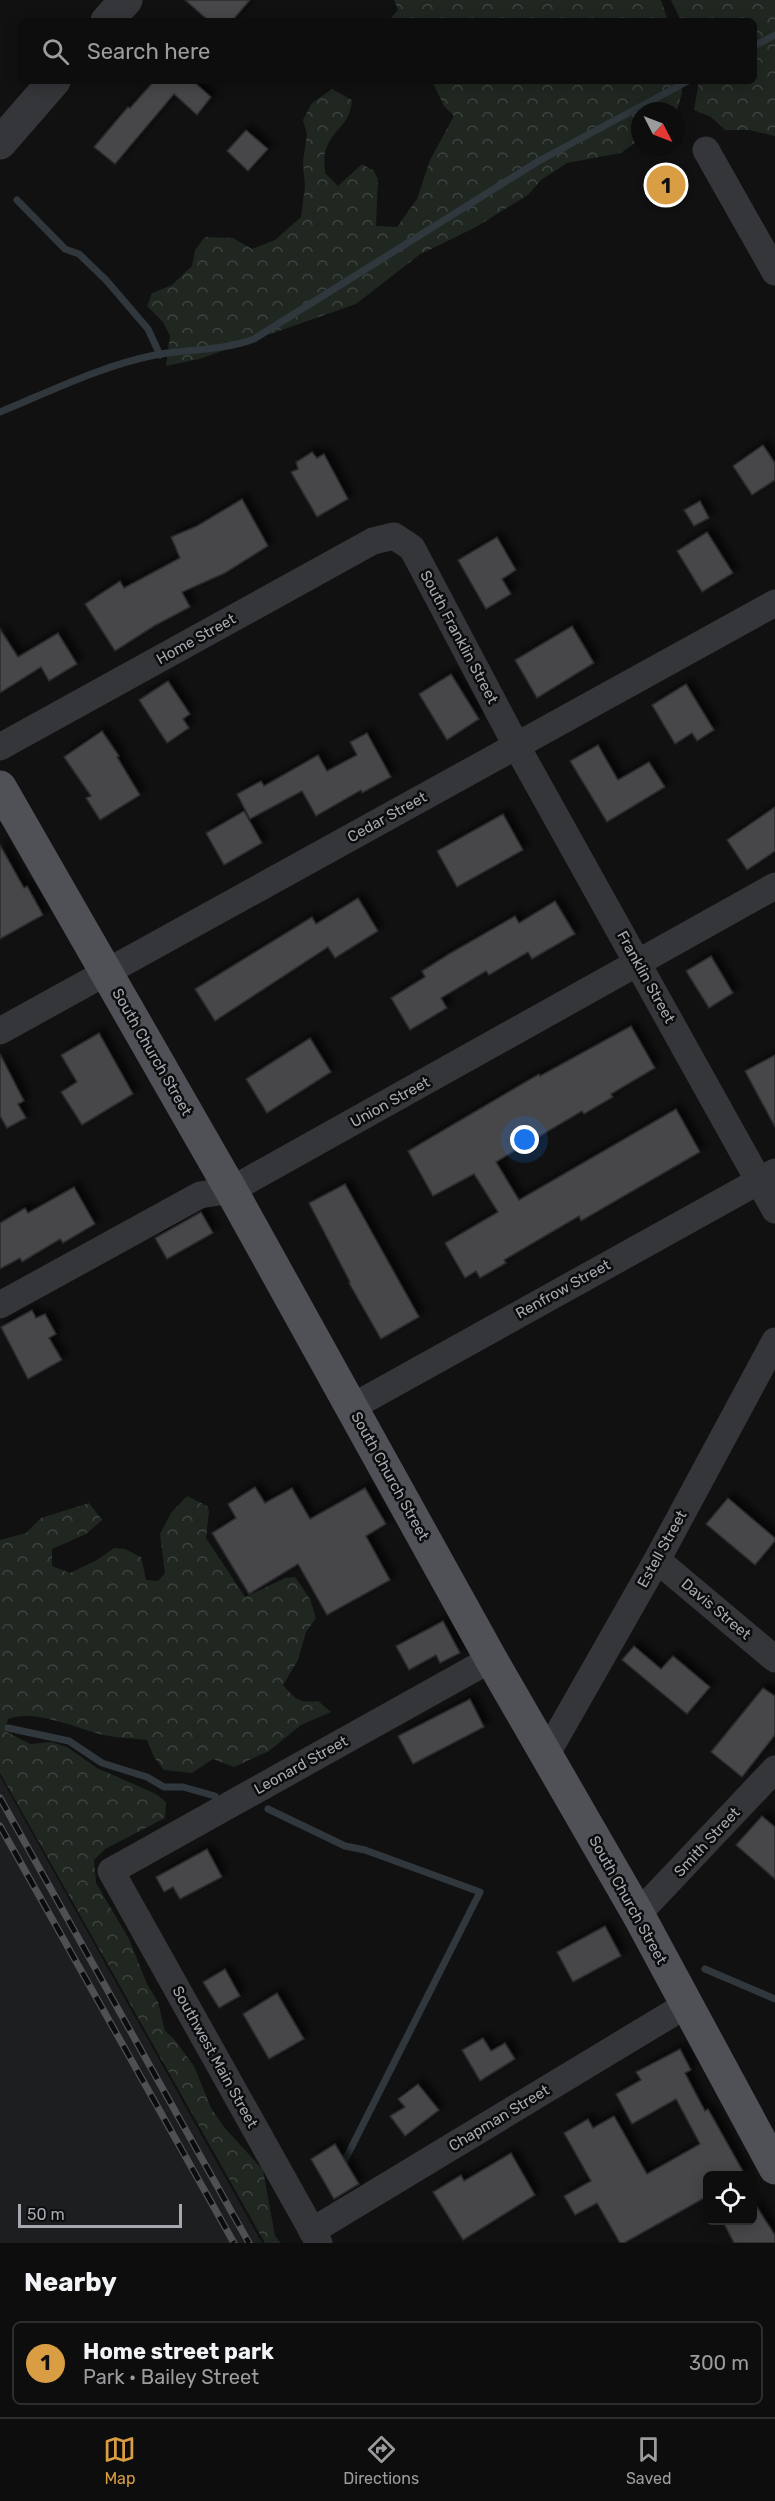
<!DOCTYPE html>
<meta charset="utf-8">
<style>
:root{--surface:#0d0d0e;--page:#1b1b1c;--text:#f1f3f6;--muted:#9a9c9e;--line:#2d2d2e;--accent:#d99e43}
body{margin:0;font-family:Rubik,sans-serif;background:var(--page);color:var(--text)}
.controls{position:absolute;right:18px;bottom:18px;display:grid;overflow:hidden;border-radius:9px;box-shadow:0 3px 15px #0003}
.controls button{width:54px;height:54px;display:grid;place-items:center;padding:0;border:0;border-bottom:2px solid var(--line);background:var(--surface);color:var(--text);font:30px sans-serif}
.compass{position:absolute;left:631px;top:102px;width:54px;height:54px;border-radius:50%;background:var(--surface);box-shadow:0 3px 15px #0003;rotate:132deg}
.scale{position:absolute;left:18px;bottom:15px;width:164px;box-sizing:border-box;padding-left:6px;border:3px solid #a5a9b1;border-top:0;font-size:16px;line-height:21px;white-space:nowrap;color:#a5a9b1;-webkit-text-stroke:4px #0c0c0d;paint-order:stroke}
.you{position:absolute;left:525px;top:1140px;width:21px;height:21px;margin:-15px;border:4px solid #fff;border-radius:50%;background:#1a73e8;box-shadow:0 0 0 9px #1a73e833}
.badge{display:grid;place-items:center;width:39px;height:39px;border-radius:50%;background:var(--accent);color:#111;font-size:20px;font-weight:700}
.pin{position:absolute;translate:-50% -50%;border:3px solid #fff;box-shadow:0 2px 6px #0006}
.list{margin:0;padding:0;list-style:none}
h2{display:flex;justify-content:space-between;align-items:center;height:78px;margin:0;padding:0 24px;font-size:26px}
h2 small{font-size:20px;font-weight:400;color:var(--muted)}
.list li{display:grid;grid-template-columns:39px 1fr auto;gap:18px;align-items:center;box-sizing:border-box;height:84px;margin:0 12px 12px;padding:0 12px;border:2px solid var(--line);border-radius:9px}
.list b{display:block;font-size:22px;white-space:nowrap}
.list p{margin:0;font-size:20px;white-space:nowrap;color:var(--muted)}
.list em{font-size:20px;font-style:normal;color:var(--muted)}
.icon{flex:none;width:33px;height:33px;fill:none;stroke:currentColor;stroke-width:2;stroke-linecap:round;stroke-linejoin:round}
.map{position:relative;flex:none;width:775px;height:2243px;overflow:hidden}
.search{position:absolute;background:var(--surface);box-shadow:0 3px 15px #0003;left:18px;right:18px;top:18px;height:66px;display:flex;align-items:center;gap:15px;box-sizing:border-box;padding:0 21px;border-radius:9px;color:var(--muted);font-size:22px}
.sheet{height:174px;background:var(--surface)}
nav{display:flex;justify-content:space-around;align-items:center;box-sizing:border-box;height:84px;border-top:2px solid var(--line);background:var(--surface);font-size:16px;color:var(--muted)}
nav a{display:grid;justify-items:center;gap:3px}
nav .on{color:var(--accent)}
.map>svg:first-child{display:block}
.built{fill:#1d1e1f}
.forest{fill:url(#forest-crowns)}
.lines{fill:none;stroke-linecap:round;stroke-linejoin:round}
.stream{stroke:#30383d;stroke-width:7}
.building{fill:#46474a;stroke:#2c2c2e;stroke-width:1.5;filter:url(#shadow)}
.minor{stroke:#353639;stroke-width:27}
.tertiary{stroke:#353639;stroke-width:33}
.primary{stroke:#4f5156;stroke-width:33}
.rail-casing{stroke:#4e5054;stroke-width:7}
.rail{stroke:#0c0c0d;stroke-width:4.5;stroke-dasharray:14;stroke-linecap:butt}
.labels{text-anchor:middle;stroke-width:5;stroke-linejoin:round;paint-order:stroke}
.street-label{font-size:15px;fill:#a5a9b1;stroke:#0c0c0d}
</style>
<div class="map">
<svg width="775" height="2243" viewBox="0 0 775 2243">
<defs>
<pattern id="forest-crowns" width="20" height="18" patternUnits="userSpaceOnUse" patternTransform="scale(1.5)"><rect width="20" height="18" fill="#202721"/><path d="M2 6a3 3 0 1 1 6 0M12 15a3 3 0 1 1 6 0" fill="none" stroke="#3d443f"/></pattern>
<filter id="shadow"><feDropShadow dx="5.5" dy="-5.5" stdDeviation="3" flood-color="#0009"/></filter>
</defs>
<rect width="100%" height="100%" fill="#111112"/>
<polygon class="built" points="0,1776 262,2243 0,2243"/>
<g class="forest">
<polygon points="394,0 661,0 668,21 388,21 398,10"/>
<polygon points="671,0 775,0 775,136 749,130 725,130 711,117 694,110 699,81 754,81 754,21 681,21"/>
<path d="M432,81H682V93L676,113L640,111V139L621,153L567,163L541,180L528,195L476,227L419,255L356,304L199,359L166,366L170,336L163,322L147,306L152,293L172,285L192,266L195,250L205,237L233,238L252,249L275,240L301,217L305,187L303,161L307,134L303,120L312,103L332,89L352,100C349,128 335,125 326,149C323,156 325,165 325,173L338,186L362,164L374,171L378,179L376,226L397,227L417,199L430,160L454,116L444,106Z"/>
<path d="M187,1496L207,1506L209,1511L206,1538L245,1597L285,1578L295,1577L310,1599L316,1618L306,1632L298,1660L283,1685C296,1700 299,1703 318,1701L331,1712L301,1725L269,1751L234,1767L213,1759L192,1773L164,1770L154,1757L147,1740C131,1738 114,1738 99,1734C74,1727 33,1709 8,1719L5,1731L30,1744L51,1742L67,1747L97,1768L156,1794L166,1802L165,1818L105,1849L94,1860L96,1883L129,1939L147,1984L158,2002L165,2031L174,2039L194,2066L211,2108L224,2127L263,2170L275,2236L281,2243H265L0,1773V1540L26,1533L41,1518L89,1503L102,1520L86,1534L52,1549V1566L70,1573L97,1560L114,1548L125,1549L141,1557L146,1580L158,1581L165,1573L160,1534L171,1513Z"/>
</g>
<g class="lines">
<g class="stream">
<polyline points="754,46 775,35"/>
<polyline points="17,200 65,249 79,254 106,280 148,329 160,355"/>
<path d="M0,412C51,391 101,366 155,355C188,349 222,351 254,339L537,162L688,81"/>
<polyline points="8,1728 69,1741 102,1763 147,1777 164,1787 183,1787 215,1796"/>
<polyline points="268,1809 345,1846 365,1850 480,1892 341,2168"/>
<polyline points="705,1969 775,1999"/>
</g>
</g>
<g class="building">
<polygon points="185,0 250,0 232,21 209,21"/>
<polygon points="154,81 193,81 211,97 197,115 174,94 115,164 94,147 128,107 130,108"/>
<polygon points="246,130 268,149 248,171 227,151"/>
<polygon points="763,445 775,463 775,480 752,495 733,466"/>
<polygon points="312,452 317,458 324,454 348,499 317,517 291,472 298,469 296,462"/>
<polygon points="242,499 268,546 225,573 182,592 190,607 154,626 115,651 85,604 120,581 124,588 180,558 171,537 197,526"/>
<polygon points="700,501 709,518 694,526 684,510"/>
<polygon points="707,532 733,573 702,592 677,551"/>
<polygon points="497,537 516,570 502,579 511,594 486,609 458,560"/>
<polygon points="572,626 594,663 537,698 515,660"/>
<polygon points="0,629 18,657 58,633 77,664 49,681 41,667 0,693"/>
<polygon points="451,674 479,719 447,740 419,694"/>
<polygon points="168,681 190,714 183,719 189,728 167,743 139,700"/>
<polygon points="686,684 714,730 697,741 692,733 675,744 652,705"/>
<polygon points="102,731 119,756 117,757 140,795 100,820 86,798 91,796 64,757"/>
<polygon points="367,733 391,777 362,793 361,790 316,816 302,791 250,819 237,794 261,781 264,786 318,755 327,771 357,755 350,742"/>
<polygon points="598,745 618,780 649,762 665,787 607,822 570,761"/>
<polygon points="775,807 775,851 747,870 727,840"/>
<polygon points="244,811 262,843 224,865 206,833"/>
<polygon points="503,814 523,850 457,887 437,851"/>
<polygon points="0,845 24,888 27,886 43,915 0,939"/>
<polygon points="358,898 378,931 335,958 328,947 215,1021 195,989 312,917 316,924"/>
<polygon points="555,901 575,934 532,959 528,952 489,975 486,971 441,998 447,1008 410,1030 391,998 425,977 422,971 449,954 515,916 519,923"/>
<polygon points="711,956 733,993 709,1008 686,971"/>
<polygon points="631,1026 655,1068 611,1094 613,1097 584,1114 582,1111 496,1162 519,1200 676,1109 700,1152 581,1221 579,1216 504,1260 506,1263 480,1278 476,1271 465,1278 445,1243 498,1212 474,1174 433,1196 408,1151 539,1074 540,1076"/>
<polygon points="99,1033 133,1094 82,1125 61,1092 77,1082 61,1055"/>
<polygon points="310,1038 331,1072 267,1113 246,1079"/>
<polygon points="0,1054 24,1101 18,1104 26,1118 7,1128 0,1116"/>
<polygon points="775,1055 775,1127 745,1071"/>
<polygon points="345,1184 419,1317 381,1339 349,1283 350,1282 309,1203"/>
<polygon points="74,1187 95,1224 63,1243 60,1239 22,1262 20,1258 0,1269 0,1223 25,1208 28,1213"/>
<polygon points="201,1212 213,1233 167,1259 155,1238"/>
<polygon points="32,1310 36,1318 45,1314 56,1334 49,1338 62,1360 28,1379 1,1327"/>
<polygon points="255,1487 265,1503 292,1488 310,1519 365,1488 386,1524 366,1536 390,1580 327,1615 298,1564 249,1594 212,1533 236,1518 228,1504"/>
<polygon points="728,1498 775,1538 775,1541 755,1565 706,1524"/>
<polygon points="443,1621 460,1653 440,1663 436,1655 409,1670 396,1646"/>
<polygon points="634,1646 661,1669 673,1656 710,1687 687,1714 622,1660"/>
<polygon points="763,1688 775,1696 775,1735 742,1777 711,1752"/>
<polygon points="470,1699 484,1727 413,1764 398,1736"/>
<polygon points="762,1816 775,1827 775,1879 736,1845"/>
<polygon points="207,1849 222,1877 180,1899 173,1887 164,1892 156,1877"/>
<polygon points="605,1926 621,1956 573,1982 557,1952"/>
<polygon points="225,1969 240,1996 219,2008 203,1982"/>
<polygon points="277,1993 304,2039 269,2059 243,2014"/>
<polygon points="483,2038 491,2051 505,2043 515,2059 480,2081 462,2050"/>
<polygon points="680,2049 691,2070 685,2073 705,2111 708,2109 745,2175 708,2175 708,2196 624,2243 620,2243 597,2203 575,2215 564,2196 591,2181 564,2133 588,2119 593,2128 614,2116 647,2174 700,2144 676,2099 632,2124 616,2094 641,2080 636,2072"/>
<polygon points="418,2084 439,2110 405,2136 390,2116 405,2107 398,2099"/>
<polygon points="335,2144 359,2184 334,2199 311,2159"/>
<polygon points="511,2153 535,2195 463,2240 433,2192 461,2175 464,2181"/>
<polygon points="753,2201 775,2235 775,2243 734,2243 722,2220 753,2220"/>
</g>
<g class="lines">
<g class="minor">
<polyline points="706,150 775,272"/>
<polyline points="0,747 373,541 394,536 412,548 516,745 775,1210"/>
<polyline points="0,1031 775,603"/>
<polyline points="0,1305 200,1195 231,1190 775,886"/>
<polyline points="352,1407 775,1172"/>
<polyline points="657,1560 775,1659"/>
<polyline points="546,1755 657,1560 775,1341"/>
<polyline points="638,1914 775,1769"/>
<polyline points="312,2231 686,2005"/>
<polyline points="319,2243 111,1871 491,1659"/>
</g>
<g class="tertiary">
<polyline points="107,21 126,0"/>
<polyline points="0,143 54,81"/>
</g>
<polyline class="primary" points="0,787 231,1190 491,1659 638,1914 775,2168"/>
<defs>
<g id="rail">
<polyline points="0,1798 249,2243"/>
<polyline points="0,1826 234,2243"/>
</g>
</defs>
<use href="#rail" class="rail-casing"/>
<use href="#rail" class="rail"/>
</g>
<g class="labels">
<g class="street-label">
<text transform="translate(459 637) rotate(62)" y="5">South Franklin Street</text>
<text transform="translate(196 639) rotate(-29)" y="5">Home Street</text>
<text transform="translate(387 817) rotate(-29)" y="5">Cedar Street</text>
<text transform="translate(646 977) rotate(61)" y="5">Franklin Street</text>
<text transform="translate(152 1052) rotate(60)" y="5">South Church Street</text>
<text transform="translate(390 1102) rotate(-29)" y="5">Union Street</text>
<text transform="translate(563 1289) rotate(-29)" y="5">Renfrow Street</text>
<text transform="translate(390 1476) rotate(61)" y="5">South Church Street</text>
<text transform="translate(662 1549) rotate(-61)" y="5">Estell Street</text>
<text transform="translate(716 1609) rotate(40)" y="5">Davis Street</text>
<text transform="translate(301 1765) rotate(-29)" y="5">Leonard Street</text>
<text transform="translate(707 1842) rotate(-47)" y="5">Smith Street</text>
<text transform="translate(628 1900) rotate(61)" y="5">South Church Street</text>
<text transform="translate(215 2057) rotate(61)" y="5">Southwest Main Street</text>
<text transform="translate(499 2118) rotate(-31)" y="5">Chapman Street</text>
</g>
</g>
</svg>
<div class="controls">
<button><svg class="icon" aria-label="locate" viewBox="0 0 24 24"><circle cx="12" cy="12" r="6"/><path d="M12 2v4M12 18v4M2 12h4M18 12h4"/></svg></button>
</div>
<svg class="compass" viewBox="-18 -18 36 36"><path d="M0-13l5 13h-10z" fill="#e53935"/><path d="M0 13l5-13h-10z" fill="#9a9c9e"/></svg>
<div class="scale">50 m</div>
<div class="you"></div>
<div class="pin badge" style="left:666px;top:185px">1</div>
<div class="search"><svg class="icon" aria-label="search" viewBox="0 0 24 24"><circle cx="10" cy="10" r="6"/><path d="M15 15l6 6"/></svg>Search here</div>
</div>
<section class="sheet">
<h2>Nearby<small></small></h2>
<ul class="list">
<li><span class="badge">1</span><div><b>Home street park</b><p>Park · Bailey Street</p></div><em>300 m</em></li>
</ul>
</section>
<nav>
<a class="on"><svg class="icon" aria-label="map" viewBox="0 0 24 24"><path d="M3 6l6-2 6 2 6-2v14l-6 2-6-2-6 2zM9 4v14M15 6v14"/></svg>Map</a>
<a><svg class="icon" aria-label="directions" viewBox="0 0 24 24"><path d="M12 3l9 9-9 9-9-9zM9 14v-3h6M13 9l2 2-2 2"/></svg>Directions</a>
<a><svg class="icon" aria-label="saved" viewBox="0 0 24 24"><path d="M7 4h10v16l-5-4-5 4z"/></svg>Saved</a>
</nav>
